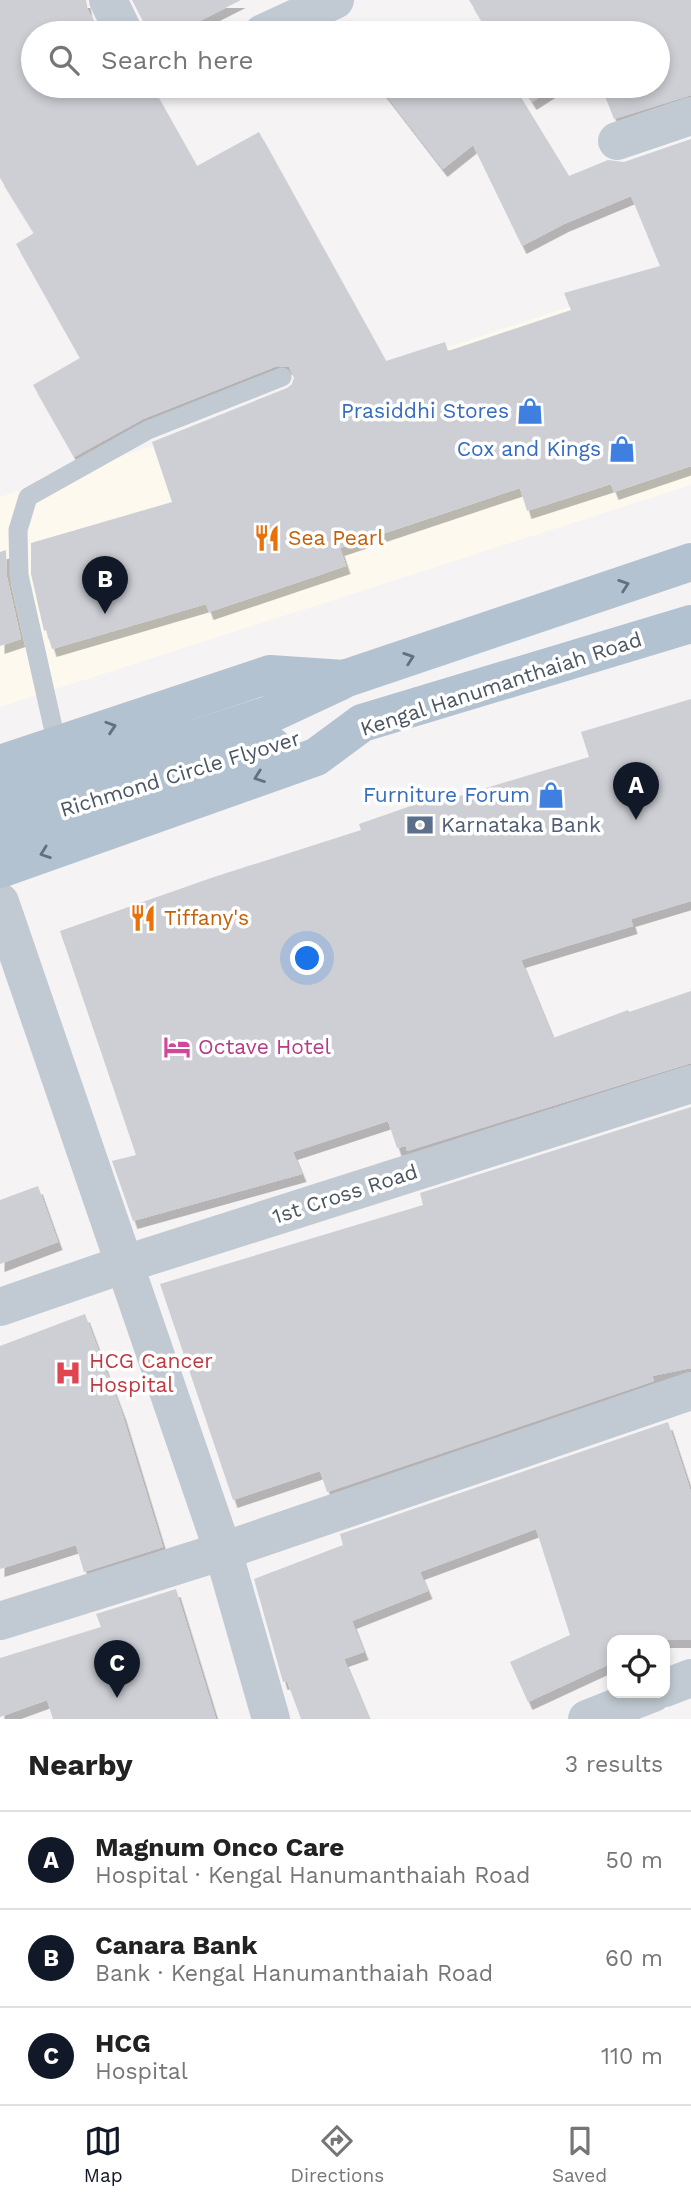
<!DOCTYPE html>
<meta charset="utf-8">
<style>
:root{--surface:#fff;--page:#f2f2f2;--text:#222;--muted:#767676;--line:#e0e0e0;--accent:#111827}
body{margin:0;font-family:"Work Sans",sans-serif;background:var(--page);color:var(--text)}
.controls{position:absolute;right:21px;bottom:21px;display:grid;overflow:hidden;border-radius:14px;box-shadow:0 4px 10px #0003}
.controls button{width:63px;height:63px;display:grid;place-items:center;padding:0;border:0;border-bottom:2px solid var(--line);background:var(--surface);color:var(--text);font:35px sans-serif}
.you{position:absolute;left:308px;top:959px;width:24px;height:24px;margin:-18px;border:5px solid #fff;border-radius:50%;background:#1a73e8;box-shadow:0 0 0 10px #1a73e833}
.badge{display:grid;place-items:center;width:46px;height:46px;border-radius:50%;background:var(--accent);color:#fff;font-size:23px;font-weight:700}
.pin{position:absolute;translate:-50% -58px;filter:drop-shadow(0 2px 4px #0008)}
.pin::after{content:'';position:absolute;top:37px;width:24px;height:21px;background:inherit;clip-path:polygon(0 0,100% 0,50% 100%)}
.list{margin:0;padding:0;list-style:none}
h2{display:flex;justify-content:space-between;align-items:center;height:91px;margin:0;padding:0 28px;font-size:30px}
h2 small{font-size:23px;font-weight:400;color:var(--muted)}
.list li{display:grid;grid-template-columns:46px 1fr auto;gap:21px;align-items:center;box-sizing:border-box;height:98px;padding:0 28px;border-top:2px solid var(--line)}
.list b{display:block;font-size:26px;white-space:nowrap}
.list p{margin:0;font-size:23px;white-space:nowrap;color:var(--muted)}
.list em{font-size:23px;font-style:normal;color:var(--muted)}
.icon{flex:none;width:38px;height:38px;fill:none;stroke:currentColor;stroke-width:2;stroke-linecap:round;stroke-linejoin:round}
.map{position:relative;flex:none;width:691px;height:1719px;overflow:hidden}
.search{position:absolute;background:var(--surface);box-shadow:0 4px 10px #0003;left:21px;right:21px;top:21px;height:77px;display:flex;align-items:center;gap:18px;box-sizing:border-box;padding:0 24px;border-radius:38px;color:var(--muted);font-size:26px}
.sheet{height:385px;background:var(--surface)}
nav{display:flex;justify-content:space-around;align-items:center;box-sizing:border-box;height:98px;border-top:2px solid var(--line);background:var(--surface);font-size:19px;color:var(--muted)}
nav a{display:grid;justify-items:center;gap:4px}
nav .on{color:var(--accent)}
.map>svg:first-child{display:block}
.commercial{fill:#fdf9ef}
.building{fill:#cdcfd5;filter:url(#shadow)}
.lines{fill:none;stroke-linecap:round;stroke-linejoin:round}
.lane{stroke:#c1cad2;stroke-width:19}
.street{stroke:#c1cad2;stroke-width:38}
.primary{stroke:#b3c2d1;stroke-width:38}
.oneway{stroke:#64717d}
.labels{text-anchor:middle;stroke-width:7;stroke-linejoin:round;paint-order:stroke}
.shop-label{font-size:21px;fill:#366cbe;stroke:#fff;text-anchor:end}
.food-label{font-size:21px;fill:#c56008;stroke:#fff;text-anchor:start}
.street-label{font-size:21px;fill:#4a5661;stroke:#fff}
.service-label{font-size:21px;fill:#4e5e75;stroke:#fff;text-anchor:start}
.hotel-label{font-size:21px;fill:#b23c85;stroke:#fff;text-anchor:start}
.health-label{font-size:21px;fill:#be3a42;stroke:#fff;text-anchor:start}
</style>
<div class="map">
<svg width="691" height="1719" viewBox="0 0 691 1719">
<defs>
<filter id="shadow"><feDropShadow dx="4.5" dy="8" stdDeviation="0" flood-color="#0004"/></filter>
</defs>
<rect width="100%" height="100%" fill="#f5f3f3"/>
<polygon class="commercial" points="691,266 691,485 0,707 0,497"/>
<g class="building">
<polygon points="0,0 86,0 88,10 100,33 33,33 33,86 152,86 197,166 259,132 386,361 445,342 448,351 571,310 564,293 660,266 631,196 564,224 522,246 473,145 443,169 379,86 514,86 569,176 608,160 624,162 691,139 691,466 614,492 611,484 527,511 520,488 340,548 346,566 209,612 206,604 52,649 46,630 44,631 31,574 31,543 172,502 152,442 287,388 292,384 294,378 289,367 277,366 143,419 74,457 33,385 80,358 16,244 34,233 0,178"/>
<polygon points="132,0 241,0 176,33 146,33 144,23"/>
<polygon points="469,0 691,0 691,95 614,119 601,86 658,86 658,33 489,33"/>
<polygon points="522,86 557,86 532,102"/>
<polygon points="6,550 7,577 21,639 0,646 0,552"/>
<polygon points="691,699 691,901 631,919 633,926 521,960 553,1038 628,1010 629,1012 691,991 691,1063 407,1151 406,1146 397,1148 388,1121 293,1152 302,1174 133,1221 112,1161 136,1155 60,931 214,877 361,830 359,824 451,792 453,798 589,757 581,732"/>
<polygon points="691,1107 691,1368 652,1376 654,1381 327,1492 320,1471 233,1500 160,1284 423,1205 420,1193"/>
<polygon points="38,1186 58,1242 0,1264 0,1200"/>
<polygon points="85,1314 122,1413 163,1547 84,1572 76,1545 0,1569 0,1346"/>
<polygon points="668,1422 691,1492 691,1640 612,1640 612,1663 528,1702 510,1662 570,1635 536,1529 420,1572 428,1591 352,1621 364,1652 344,1659 369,1719 301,1719 287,1681 283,1682 254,1579 343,1545 340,1534"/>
<polygon points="176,1589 216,1719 53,1719 47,1700 0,1717 0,1658 101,1627 96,1614"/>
</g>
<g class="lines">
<polyline class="lane" points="57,745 19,575 18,530 28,497 148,430 282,377"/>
<g class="street">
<polyline points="108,0 124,33"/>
<polyline points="263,33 335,0"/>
<polyline points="617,141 691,116"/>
<polyline points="0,902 223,1551 271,1719"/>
<polyline points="0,1307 125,1264 691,1084"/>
<polyline points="0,1621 223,1551 691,1391"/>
<polyline points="665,1688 691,1678"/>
<polyline points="587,1719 653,1693"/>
</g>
<g class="primary">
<polyline points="0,764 270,674 344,679 691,562"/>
<polyline points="0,802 268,715 341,681"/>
<polyline points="0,831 272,746"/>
<polyline points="0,869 316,757 362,723 691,624"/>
</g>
</g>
<defs><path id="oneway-chevron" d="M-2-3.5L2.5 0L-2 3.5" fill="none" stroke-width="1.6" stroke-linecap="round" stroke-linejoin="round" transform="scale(1.75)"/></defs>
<g class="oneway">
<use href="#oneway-chevron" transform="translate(624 585) rotate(-19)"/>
<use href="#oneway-chevron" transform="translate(409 658) rotate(-19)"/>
<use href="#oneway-chevron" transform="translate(111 727) rotate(-18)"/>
<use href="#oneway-chevron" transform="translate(259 777) rotate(160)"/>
<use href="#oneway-chevron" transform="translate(45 853) rotate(160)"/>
</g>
<defs>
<symbol id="shop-bare" viewBox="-9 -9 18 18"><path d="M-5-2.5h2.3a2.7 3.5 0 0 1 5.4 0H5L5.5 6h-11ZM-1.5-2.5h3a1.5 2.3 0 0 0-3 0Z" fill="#3f7fe0" stroke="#fff" stroke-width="2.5" paint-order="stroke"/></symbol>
<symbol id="restaurant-bare" viewBox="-9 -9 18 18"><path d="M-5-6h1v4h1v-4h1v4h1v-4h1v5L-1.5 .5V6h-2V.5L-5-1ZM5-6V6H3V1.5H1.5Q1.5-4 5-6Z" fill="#e8710a" stroke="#fff" stroke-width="2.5" paint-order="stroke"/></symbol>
<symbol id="bank-bare" viewBox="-9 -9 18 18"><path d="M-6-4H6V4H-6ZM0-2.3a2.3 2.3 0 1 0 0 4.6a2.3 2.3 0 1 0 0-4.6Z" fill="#5c6f8a" stroke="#fff" stroke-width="2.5" paint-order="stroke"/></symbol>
<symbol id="hotel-bare" viewBox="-9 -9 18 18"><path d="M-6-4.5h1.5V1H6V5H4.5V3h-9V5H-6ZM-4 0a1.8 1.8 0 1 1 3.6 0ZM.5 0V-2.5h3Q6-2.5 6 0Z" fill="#d1479c" stroke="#fff" stroke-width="2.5" paint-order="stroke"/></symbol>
<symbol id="hospital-bare" viewBox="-9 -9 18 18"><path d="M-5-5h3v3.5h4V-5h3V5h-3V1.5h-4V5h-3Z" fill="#e0444e" stroke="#fff" stroke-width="2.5" paint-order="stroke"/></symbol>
</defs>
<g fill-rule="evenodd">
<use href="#shop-bare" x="511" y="392" width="38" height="38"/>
<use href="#shop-bare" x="603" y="430" width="38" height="38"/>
<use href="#restaurant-bare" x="248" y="519" width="38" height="38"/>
<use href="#shop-bare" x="532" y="776" width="38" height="38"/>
<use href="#bank-bare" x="401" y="806" width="38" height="38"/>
<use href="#restaurant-bare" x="124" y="899" width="38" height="38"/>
<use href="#hotel-bare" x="158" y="1028" width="38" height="38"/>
<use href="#hospital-bare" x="49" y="1354" width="38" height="38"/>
</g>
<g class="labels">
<g class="shop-label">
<text x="509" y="418">Prasiddhi Stores</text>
<text x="601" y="456">Cox and Kings</text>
<text x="530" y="802">Furniture Forum</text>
</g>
<g class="food-label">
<text x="288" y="545">Sea Pearl</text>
<text x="164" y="925">Tiffany's</text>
</g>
<g class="street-label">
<text transform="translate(501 684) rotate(-18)" y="7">Kengal Hanumanthaiah Road</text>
<text transform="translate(180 774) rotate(-17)" y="7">Richmond Circle Flyover</text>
<text transform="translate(345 1194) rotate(-18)" y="7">1st Cross Road</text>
</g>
<g class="service-label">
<text x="441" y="832">Karnataka Bank</text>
</g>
<g class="hotel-label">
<text x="198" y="1054">Octave Hotel</text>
</g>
<g class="health-label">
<text x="89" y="1368">HCG Cancer<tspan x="89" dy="24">Hospital</tspan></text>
</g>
</g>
</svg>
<div class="controls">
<button><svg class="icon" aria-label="locate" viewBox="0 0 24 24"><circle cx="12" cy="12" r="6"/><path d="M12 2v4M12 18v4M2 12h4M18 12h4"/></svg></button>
</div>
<div class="you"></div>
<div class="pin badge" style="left:636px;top:820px">A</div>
<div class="pin badge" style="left:105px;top:614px">B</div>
<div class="pin badge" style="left:117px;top:1698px">C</div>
<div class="search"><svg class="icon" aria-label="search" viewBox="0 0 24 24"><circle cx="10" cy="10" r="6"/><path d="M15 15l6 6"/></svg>Search here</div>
</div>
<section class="sheet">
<h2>Nearby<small>3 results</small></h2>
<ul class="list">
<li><span class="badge">A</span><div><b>Magnum Onco Care</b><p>Hospital · Kengal Hanumanthaiah Road</p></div><em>50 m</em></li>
<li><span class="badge">B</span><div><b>Canara Bank</b><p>Bank · Kengal Hanumanthaiah Road</p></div><em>60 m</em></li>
<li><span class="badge">C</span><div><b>HCG</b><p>Hospital</p></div><em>110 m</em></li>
</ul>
</section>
<nav>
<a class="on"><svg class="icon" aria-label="map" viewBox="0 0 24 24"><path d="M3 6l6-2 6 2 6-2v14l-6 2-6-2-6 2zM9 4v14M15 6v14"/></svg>Map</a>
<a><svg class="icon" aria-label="directions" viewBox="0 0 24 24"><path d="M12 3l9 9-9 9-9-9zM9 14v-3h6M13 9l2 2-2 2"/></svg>Directions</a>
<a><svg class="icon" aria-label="saved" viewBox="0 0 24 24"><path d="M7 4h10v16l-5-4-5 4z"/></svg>Saved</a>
</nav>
